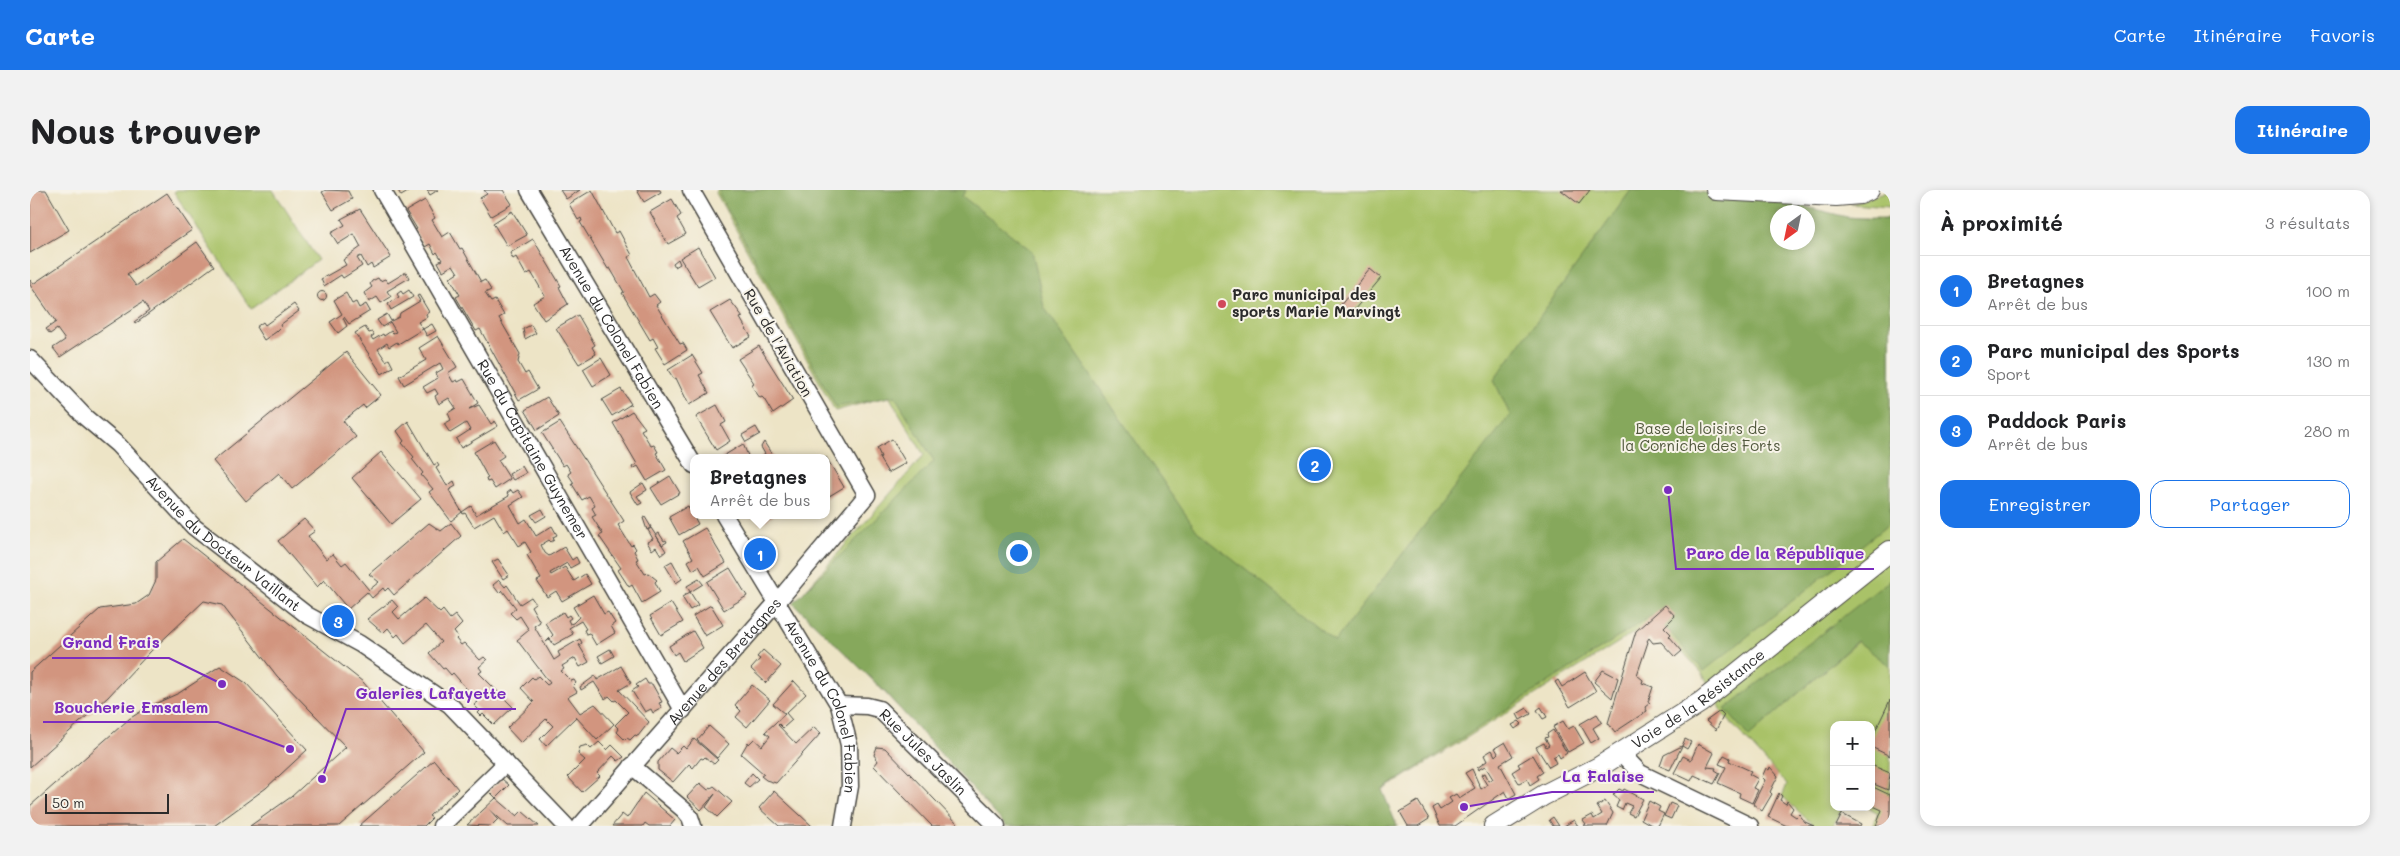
<!DOCTYPE html>
<html lang="fr">
<meta charset="utf-8">
<style>
:root{--surface:#fff;--page:#f2f2f2;--text:#202124;--muted:#757577;--line:#e0e0e0;--accent:#1a73e8}
body{margin:0;font-family:Mali,sans-serif;background:var(--page);color:var(--text)}
.controls{position:absolute;right:15px;bottom:15px;display:grid;overflow:hidden;border-radius:10px;box-shadow:0 2px 8px #0003}
.controls button{width:45px;height:45px;display:grid;place-items:center;padding:0;border:0;border-bottom:1px solid var(--line);background:var(--surface);color:var(--text);font:25px sans-serif}
.compass{position:absolute;left:1740px;top:15px;width:45px;height:45px;border-radius:50%;background:var(--surface);box-shadow:0 2px 8px #0003;rotate:213deg}
.scale{position:absolute;left:15px;bottom:12px;width:124px;box-sizing:border-box;padding-left:5px;border:2px solid #2b2b2b;border-top:0;font-size:14px;line-height:18px;white-space:nowrap;color:#2b2b2b;-webkit-text-stroke:4px #f7f3e8;paint-order:stroke}
.you{position:absolute;left:988px;top:362px;width:18px;height:18px;margin:-12px;border:4px solid #fff;border-radius:50%;background:#1a73e8;box-shadow:0 0 0 8px #1a73e833}
.badge{display:grid;place-items:center;width:32px;height:32px;border-radius:50%;background:var(--accent);color:#fff;font-size:16px;font-weight:700}
.pin{position:absolute;translate:-50% -50%;border:2px solid #fff;box-shadow:0 1px 5px #0006}
.popup{position:absolute;left:660px;top:264px;width:140px;height:65px;box-sizing:border-box;display:grid;place-content:center;border-radius:10px;background:var(--surface);filter:drop-shadow(0 1px 4px #0005);font-size:16px;white-space:nowrap;color:var(--muted)}
.popup b{font-size:19px;color:var(--text)}
.popup::after{content:'';position:absolute;left:50%;top:100%;margin-left:-10px;border:10px solid transparent;border-top-color:var(--surface)}
.list{margin:0;padding:0;list-style:none}
h2{display:flex;justify-content:space-between;align-items:center;height:65px;margin:0;padding:0 20px;font-size:21px}
h2 small{font-size:16px;font-weight:400;color:var(--muted)}
.list li{display:grid;grid-template-columns:32px 1fr auto;gap:15px;align-items:center;box-sizing:border-box;height:70px;padding:0 20px;border-top:1px solid var(--line)}
.list b{display:block;font-size:19px;white-space:nowrap}
.list p{margin:0;font-size:16px;white-space:nowrap;color:var(--muted)}
.list em{font-size:16px;font-style:normal;color:var(--muted)}
.actions{display:flex;gap:10px;padding:15px 20px}
.actions a{flex:1;padding:11px 0;border:1px solid var(--accent);border-radius:15px;text-align:center;font-size:18px;color:var(--accent)}
.actions .main{background:var(--accent);color:#fff}
.map{position:relative;flex:none;width:1860px;height:636px;overflow:hidden;border-radius:15px}
header{display:flex;align-items:center;gap:30px;box-sizing:border-box;height:70px;padding:0 25px;background:var(--accent);color:#fff}
header strong{font-size:24px}
nav{display:flex;gap:28px;margin-inline-start:auto;font-size:18px}
.intro{display:flex;align-items:center;justify-content:space-between;box-sizing:border-box;height:120px;padding:0 30px}
h1{margin:0;font-size:35px}
.button{padding:12px 22px;border-radius:15px;background:var(--accent);color:#fff;font-size:18px;font-weight:700}
main{display:flex;gap:30px;padding:0 30px}
aside{flex:1;background:var(--surface);border-radius:15px;box-shadow:0 2px 8px #0003}
.map>svg:first-child{display:block}
.green{fill:#a9c268;stroke:#6a764a}
.forest{fill:#86a85c;stroke:#586a44;fill-rule:evenodd}
.building{fill:#d2957f}
.lines{fill:none;stroke-linecap:round;stroke-linejoin:round}
.minor-casing{stroke:#484742;stroke-width:19}
.tertiary-casing{stroke:#484742;stroke-width:22}
.minor{stroke:#fff;stroke-width:16}
.tertiary{stroke:#fff;stroke-width:20}
.poi-dot{fill:#d1495b;stroke:#f7f3e8;stroke-width:2}
.labels{text-anchor:middle;stroke-width:4;stroke-linejoin:round;paint-order:stroke}
.poi-label{font-size:15px;font-weight:bold;fill:#2b2b2b;stroke:#f7f3e8;text-anchor:start}
.street-label{font-size:15px;fill:#2b2b2b;stroke:#f7f3e8}
.park-label{font-size:15px;fill:#51583d;stroke:#f7f3e8}
.leader{fill:none;stroke:#7b2cbf;stroke-width:2}
.callout-dot{fill:#7b2cbf;stroke:#f7f3e8;stroke-width:2}
.callout-label{font-size:16px;text-anchor:middle;font-weight:bold;fill:#7b2cbf;stroke:#f7f3e8;stroke-width:4;stroke-linejoin:round;paint-order:stroke}
</style>
<header>
<strong>Carte</strong>
<nav><a>Carte</a><a>Itinéraire</a><a>Favoris</a></nav>
</header>
<div class="intro"><h1>Nous trouver</h1><a class="button">Itinéraire</a></div>
<main>
<div class="map">
<svg width="1860" height="636" viewBox="0 0 1860 636">
<rect width="100%" height="100%" fill="#f7f3e8"/>
<filter id="ink" filterUnits="userSpaceOnUse"><feTurbulence type="fractalNoise" baseFrequency=".02" numOctaves="2"/><feDisplacementMap in="SourceGraphic" scale="10" xChannelSelector="R" yChannelSelector="G"/><feConvolveMatrix kernelMatrix="1 2 1 2 8 2 1 2 1" color-interpolation-filters="sRGB"/></filter>
<filter id="wash" filterUnits="userSpaceOnUse"><feTurbulence type="fractalNoise" baseFrequency=".0096" numOctaves="4" result="noise"/><feDisplacementMap in="SourceGraphic" scale="20" xChannelSelector="R" yChannelSelector="G"/><feGaussianBlur stdDeviation="1.12" result="paint"/><feColorMatrix in="noise" values="0 0 0 0 0 0 0 0 0 0 0 0 0 0 0 0 0 1.4 0 .05"/><feComposite in="paint" operator="in"/></filter>
<g filter="url(#wash)">
<rect width="100%" height="100%" fill="#ede4c6"/>
<g class="green">
<polygon points="147,0 243,0 288,70 221,119 144,2"/>
<polygon points="687,0 1633,0 1748,22 1748,52 1778,52 1810,28 1860,28 1860,458 1812,428 1719,546 1828,451 1860,476 1860,636 1842,636 1848,623 1838,617 1841,617 1841,535 1804,535 1804,617 1813,617 1803,636 1784,636 1752,606 1757,595 1694,525 1673,484 1624,430 1352,601 1367,636 981,636 767,410 894,265 859,206 805,221 686,3"/>
<polygon points="1860,0 1860,17 1821,14"/>
</g>
<g class="forest">
<path d="M690,0H936L932,6L1002,61L1014,117L1167,341L1305,451L1480,225L1464,190L1601,0H1653L1764,14L1817,27L1860,30V333L1674,481L1637,439L1621,426L1352,600L1367,636H976L852,499L763,413L904,271L865,206L806,217L689,4ZM1748,22H1778V52H1748Z"/>
<polygon points="1860,390 1860,476 1827,451 1719,547 1695,519"/>
</g>
<g id="blocks">
<g class="building">
<polygon points="0,0 16,0 39,40 0,63"/>
<polygon points="296,0 318,1 322,9 303,20 292,2"/>
<polygon points="368,0 377,0 378,2 371,6"/>
<polygon points="397,0 408,0 400,5"/>
<polygon points="454,0 473,0 482,14 461,26 450,8 457,4"/>
<polygon points="530,0 550,0 536,9"/>
<polygon points="562,0 585,43 589,41 602,65 598,67 619,107 624,104 630,112 626,115 650,154 653,153 657,160 635,174 625,158 628,157 623,148 620,150 592,103 594,102 580,78 578,79 550,32 552,31 551,28 548,30 539,14"/>
<polygon points="607,0 630,0 631,2 614,12"/>
<polygon points="1531,0 1560,0 1549,14"/>
<polygon points="137,3 162,40 97,84 106,96 167,52 184,76 105,134 104,132 119,121 113,112 30,167 23,158 35,150 27,139 20,144 16,139 26,132 0,95 0,90 3,94"/>
<polygon points="642,9 651,25 647,28 656,44 638,54 620,22"/>
<polygon points="395,10 405,28 402,30 412,47 420,42 430,59 432,58 451,92 455,90 461,100 455,103 461,112 465,110 474,125 469,128 490,164 488,172 495,184 498,182 508,199 489,210 450,139 446,141 426,107 430,105 420,88 428,83 423,75 413,81 408,72 412,70 407,62 405,64 400,54 395,57 385,40 387,39 376,21"/>
<polygon points="330,19 361,67 343,78 341,74 337,77 331,66 327,68 332,76 313,88 311,85 294,96 291,89 316,75 313,70 331,57 324,44 308,54 301,43 315,35 311,29"/>
<polygon points="482,21 497,45 477,56 463,33"/>
<polygon points="503,49 531,96 529,97 538,114 514,130 503,113 515,106 501,82 496,85 486,67 483,69 480,63"/>
<polygon points="668,57 685,87 668,97 650,68"/>
<polygon points="648,69 650,74 645,77 643,73"/>
<polygon points="1340,79 1351,88 1319,126 1309,117"/>
<polygon points="376,82 379,88 357,101 361,107 351,113 347,107 339,112 334,103 342,97 340,94 342,91 348,88 350,91 355,89 358,93"/>
<polygon points="379,100 383,107 361,120 358,114 369,107 367,104 371,101 373,104"/>
<circle cx="292" cy="106" r="4.5"/>
<polygon points="316,103 322,114 326,112 329,118 336,114 340,121 319,134 314,127 313,128 317,136 308,143 300,132 312,124 304,110"/>
<polygon points="389,105 399,122 396,124 397,127 388,132 393,139 368,154 367,152 359,157 357,153 348,159 356,171 359,169 363,177 352,184 325,143 335,137 339,143 342,142 344,145 341,147 343,150 353,144 354,146 361,141 363,143 366,142 360,132 352,137 347,130 357,124 361,131 369,127 370,123 390,111 387,106"/>
<polygon points="700,110 713,127 710,128 721,147 702,158 680,122"/>
<polygon points="264,114 269,121 250,135 251,137 246,142 234,150 226,137 233,132 235,135"/>
<polygon points="548,125 565,155 562,157 566,164 549,174 526,138"/>
<polygon points="402,134 406,141 397,146 393,139"/>
<polygon points="501,135 506,143 495,149 493,139"/>
<polygon points="408,146 427,177 418,183 423,192 427,190 428,192 434,189 448,213 439,219 449,215 461,234 465,231 468,236 431,258 426,249 440,240 436,233 420,243 414,234 421,230 418,223 426,218 419,208 409,214 405,206 408,204 405,199 397,203 393,197 408,188 406,183 413,179 410,173 374,195 369,186 396,170 389,158"/>
<polygon points="729,156 763,210 743,224 734,209 732,207 730,208 721,195 724,193 708,169"/>
<polygon points="316,162 351,205 335,218 333,215 313,231 326,247 262,299 249,283 216,311 183,271"/>
<polygon points="662,165 673,183 669,185 679,203 659,215 646,188 644,189 638,180"/>
<polygon points="571,168 581,185 563,196 553,179"/>
<polygon points="591,199 601,214 582,226 572,210"/>
<polygon points="517,207 529,226 507,240 495,220"/>
<polygon points="687,215 696,232 691,235 700,251 686,260 666,227"/>
<polygon points="602,221 615,238 611,240 621,256 624,255 628,262 626,263 636,280 617,291 608,276 603,279 602,277 607,274 583,233"/>
<polygon points="378,231 404,275 407,273 409,276 406,278 417,296 424,291 426,296 419,300 432,322 441,316 446,325 479,306 477,303 481,300 483,303 488,300 493,307 480,315 490,333 496,329 506,346 522,336 527,345 523,347 524,350 521,352 519,350 511,355 515,363 519,366 534,357 542,370 546,367 549,373 540,378 537,373 520,383 521,385 535,377 544,391 555,384 561,394 532,411 526,401 517,407 507,391 511,389 497,365 501,362 495,352 489,356 478,339 474,342 464,325 444,337 435,323 433,324 432,322 421,331 399,302 403,299 391,285 393,283 382,269 384,267 372,253 374,251 367,241"/>
<polygon points="530,232 594,331 588,335 601,356 603,354 606,359 604,361 608,369 606,370 615,384 618,383 627,390 625,392 630,402 612,413 602,395 599,397 588,380 591,378 569,346 573,344 562,327 566,325 562,318 565,316 559,306 552,310 542,294 544,293 538,284 541,282 536,274 533,276 512,243"/>
<polygon points="726,237 730,244 716,252 712,245"/>
<polygon points="862,249 876,273 858,283 849,268 851,267 847,258"/>
<polygon points="464,250 474,266 468,270 480,289 465,299 460,291 457,292 456,289 458,288 444,262"/>
<polygon points="734,252 744,268 729,268 735,264 731,257"/>
<polygon points="713,254 719,268 690,268"/>
<polygon points="351,262 391,309 361,334 322,288"/>
<polygon points="796,267 814,297 796,308"/>
<polygon points="492,276 496,283 483,290 479,284"/>
<polygon points="640,286 650,303 631,314 621,298"/>
<polygon points="613,293 617,300 607,306 612,313 608,315 600,302"/>
<polygon points="658,316 668,334 649,345 639,327"/>
<polygon points="512,319 516,326 506,332 501,325"/>
<polygon points="725,325 744,325 730,334"/>
<polygon points="615,327 621,337 617,340 613,328"/>
<polygon points="274,329 285,341 278,346 296,369 303,364 312,375 316,372 339,400 349,392 339,384 399,333 411,341 421,333 431,346 364,405 358,398 355,401 353,398 342,408 337,402 318,419 294,390 287,397 248,351"/>
<polygon points="621,338 636,361 631,365 626,357 622,360 617,352 623,349 618,340"/>
<polygon points="675,338 696,373 675,386 669,376 663,380 658,371 663,368 653,351"/>
<polygon points="629,343 634,351 636,350 637,352 632,355 626,345"/>
<polygon points="153,349 333,492 394,562 309,636 220,636 261,607 316,557 247,486 192,415 174,411 121,461 78,507 0,577 0,482 70,419 106,414 119,405 126,390 126,372"/>
<polygon points="468,369 479,385 473,389 462,372"/>
<polygon points="642,371 652,389 646,393 635,375"/>
<polygon points="700,378 717,406 694,420 677,392"/>
<polygon points="669,389 673,394 660,402 657,396"/>
<polygon points="469,390 475,397 477,395 490,414 501,407 505,413 501,416 510,432 504,436 524,470 530,466 528,462 550,449 552,453 549,455 559,472 550,477 545,468 532,476 534,479 531,481 541,491 544,490 546,493 543,496 547,502 538,507 550,523 565,514 584,534 567,550 546,527 516,556 510,549 523,536 516,529 491,553 477,538 504,512 491,498 502,487 504,489 508,486 517,495 520,493 487,450 499,440 490,426 486,429 480,423 486,418 472,400 469,403 463,395"/>
<polygon points="660,402 668,415 660,420 652,407"/>
<polygon points="563,405 574,424 578,422 585,433 581,436 585,443 566,455 559,443 556,444 554,440 556,439 551,431 539,438 543,444 524,455 520,449 516,452 523,445 515,433 533,422 536,427 539,425 541,428 538,430 540,434 543,433 549,427 543,417"/>
<polygon points="394,408 410,423 413,420 420,429 425,425 432,434 424,442 428,447 426,449 431,455 434,453 450,470 454,467 457,470 449,477 452,481 449,483 483,517 464,535 453,524 451,526 448,523 450,521 444,515 448,512 423,483 421,485 415,478 413,479 399,463 411,452 396,435 375,453 368,444 365,447 358,438 353,443 337,429 362,410 368,417 363,422 369,429"/>
<polygon points="641,413 653,432 631,445 620,426"/>
<polygon points="681,415 693,435 675,446 663,426"/>
<polygon points="1635,415 1645,426 1634,437 1641,444 1639,446 1652,461 1645,467 1631,452 1623,453 1619,448 1617,451 1618,452 1607,485 1613,490 1612,493 1623,497 1618,512 1620,513 1615,517 1617,521 1585,542 1578,533 1606,441"/>
<polygon points="663,441 673,458 653,471 648,462 644,465 639,456"/>
<polygon points="580,459 584,466 572,473 568,466"/>
<polygon points="733,460 751,476 736,493 721,479 730,469 727,467"/>
<polygon points="190,476 216,493 277,560 236,598 184,636 0,636 0,616 99,529 118,517 149,503"/>
<polygon points="591,476 601,493 589,500 619,532 608,546 605,545 600,550 597,548 595,550 587,542 589,539 585,535 598,522 586,510 584,511 579,506 575,509 564,492 551,500 550,497 565,486 567,490"/>
<polygon points="1573,480 1588,488 1582,508 1564,492"/>
<polygon points="1555,482 1566,501 1540,517 1525,492 1528,490 1532,497"/>
<polygon points="615,489 618,494 622,494 632,512 629,513 632,518 623,523 621,519 615,522 602,501 608,497 606,495"/>
<polygon points="764,491 776,504 756,523 762,530 753,538 749,534 748,535 766,554 784,537 791,543 746,593 736,590 731,586 734,584 711,564 718,552 719,554 724,549 732,556 740,546 735,542 755,524 743,514"/>
<polygon points="722,495 740,510 717,537 706,527 711,521 705,515"/>
<polygon points="1860,510 1860,566 1841,557 1841,550"/>
<polygon points="1511,517 1517,527 1513,529 1507,520"/>
<polygon points="1497,518 1501,524 1490,530 1487,524"/>
<polygon points="1690,521 1694,525 1686,540 1676,531"/>
<polygon points="1567,524 1572,532 1563,538 1569,548 1561,553 1550,534"/>
<polygon points="1489,531 1492,534 1485,539 1482,535"/>
<polygon points="1533,531 1538,539 1544,536 1554,553 1538,562 1523,537"/>
<polygon points="679,536 699,554 687,568 667,550"/>
<polygon points="1523,540 1537,563 1530,568 1528,564 1523,567 1526,573 1519,577 1506,557 1514,553 1516,557 1519,555 1515,548 1518,547 1517,544"/>
<polygon points="664,549 688,570 684,574 675,567 673,569 671,568 663,578 659,574 643,592 628,580 628,572 640,558 646,563 653,556 656,559"/>
<polygon points="1655,549 1661,552 1657,559 1652,556"/>
<polygon points="569,552 577,560 582,555 594,567 588,571 583,566 567,583 570,586 552,602 538,587 555,570 548,564 550,557 557,555 561,559"/>
<polygon points="1475,552 1483,566 1470,574 1486,604 1479,608 1475,601 1425,636 1410,636 1402,618 1407,615 1410,620 1422,612 1419,608 1426,604 1429,608 1445,598 1435,583 1442,579 1451,599 1457,595 1451,585 1455,583 1459,591 1463,589 1455,576 1448,580 1447,578 1457,571 1454,565 1462,560 1465,566 1468,563 1465,558"/>
<polygon points="1668,554 1684,563 1677,577 1686,578 1685,580 1690,583 1684,594 1664,585 1661,591 1644,583 1653,566 1661,570"/>
<polygon points="1652,556 1640,580 1630,576 1634,565"/>
<polygon points="847,557 855,558 930,636 902,636 844,576 848,571 844,565"/>
<polygon points="1503,565 1513,582 1507,586 1509,589 1500,595 1497,589 1489,593 1482,582 1490,577 1488,574"/>
<polygon points="1694,565 1700,568 1699,571 1721,581 1719,584 1728,589 1723,598 1728,600 1722,613 1709,607 1710,603 1688,593 1696,577 1689,574"/>
<polygon points="404,570 428,599 399,626 402,628 394,636 329,636"/>
<polygon points="1841,575 1860,583 1858,600 1841,593"/>
<polygon points="1740,577 1748,586 1740,602 1742,604 1732,621 1723,614 1735,590 1732,587 1736,578 1739,580"/>
<polygon points="722,583 728,589 719,597 714,593"/>
<polygon points="472,589 479,595 466,608 459,601"/>
<polygon points="670,593 678,600 684,596 702,612 687,627 676,617 685,604 671,620 657,607"/>
<polygon points="1841,596 1860,605 1860,636 1846,636 1852,620 1841,615"/>
<polygon points="1589,599 1593,601 1594,599 1613,609 1604,626 1598,623 1602,616 1595,613 1592,620 1586,617 1589,610 1583,605"/>
<polygon points="744,601 782,636 749,636 729,618"/>
<polygon points="614,603 645,630 640,636 619,636 615,633 613,636 582,636 592,624 597,628"/>
<polygon points="1749,603 1752,606 1750,610 1756,614 1757,611 1763,618 1760,623 1766,627 1769,624 1775,632 1784,636 1757,636 1738,627"/>
<polygon points="466,608 487,626 492,621 509,636 478,636 459,619 468,629 461,636 437,635"/>
<polygon points="1388,611 1399,629 1388,636 1378,636 1370,622"/>
<polygon points="1575,611 1583,623 1577,636 1553,636 1556,634 1553,630 1562,625 1564,629 1572,624 1567,616"/>
<polygon points="1619,611 1630,617 1628,621 1634,624 1628,636 1623,636 1611,629"/>
<polygon points="1640,613 1647,616 1641,629 1634,626"/>
<polygon points="1812,624 1831,634 1830,636 1806,636"/>
<polygon points="1523,627 1529,636 1523,636 1519,630"/>
<polygon points="1544,630 1548,636 1534,636"/>
</g>
</g>
</g>
<g filter="url(#ink)">
<use href="#blocks" fill-opacity="0" stroke="#484742" stroke-width="1"/>
<g class="lines">
<defs>
<g id="minor">
<path id="s1" d="M352,0L653,520"/>
<path id="s2" d="M499,0L664,275"/>
<path id="s3" d="M0,169L56,228L88,255L164,337L277,425L330,454L420,515L536,636"/>
<path id="s4" d="M694,325L809,515L819,555L820,596L813,636"/>
<path id="s5" d="M809,515L837,516L849,519L967,636"/>
<polyline points="1591,563 1610,583 1720,636"/>
<polyline points="602,576 654,620 660,627 663,636"/>
<polyline points="411,636 476,573"/>
<path id="s6" d="M550,636L748,411L837,305L661,0"/>
</g>
<g id="tertiary">
<polyline points="1686,0 1806,6 1830,4 1839,0"/>
<path id="s7" d="M1464,636L1514,605L1569,577L1671,512L1860,361"/>
</g>
</defs>
<use href="#minor" class="minor-casing"/>
<use href="#tertiary" class="tertiary-casing"/>
<use href="#minor" class="minor"/>
<use href="#tertiary" class="tertiary"/>
</g>
</g>
<circle class="poi-dot" cx="1192" cy="114" r="5"/>
<g class="labels">
<g class="poi-label">
<text x="1202" y="110">Parc municipal des<tspan x="1202" dy="17">sports Marie Marvingt</tspan></text>
</g>
<g class="street-label">
<text dy="5" stroke="none"><textPath href="#s2" startOffset="160">Avenue du Colonel Fabien</textPath></text>
<text transform="translate(748 153) rotate(60)" y="5">Rue de l'Aviation</text>
<text dy="5" stroke="none"><textPath href="#s1" startOffset="300">Rue du Capitaine Guynemer</textPath></text>
<text dy="5" stroke="none"><textPath href="#s3" startOffset="268">Avenue du Docteur Vaillant</textPath></text>
<text dy="5" stroke="none"><textPath href="#s6" startOffset="219">Avenue des Bretagnes</textPath></text>
<text dy="5" stroke="none"><textPath href="#s7" startOffset="241">Voie de la Résistance</textPath></text>
<text dy="5" stroke="none"><textPath href="#s4" startOffset="218">Avenue du Colonel Fabien</textPath></text>
<text dy="5" stroke="none"><textPath href="#s5" startOffset="102">Rue Jules Jaslin</textPath></text>
</g>
<g class="park-label">
<text x="1671" y="244">Base de loisirs de<tspan x="1671" dy="17">la Corniche des Forts</tspan></text>
</g>
</g>
<path class="leader" d="M1638 300L1646 379H1844M192 494L139 468H22M292 589L316 519H486M260 559L188 532H13M1434 617L1522 602H1624"/>
<g class="callout-dot">
<circle cx="1638" cy="300" r="5"/>
<circle cx="192" cy="494" r="5"/>
<circle cx="292" cy="589" r="5"/>
<circle cx="260" cy="559" r="5"/>
<circle cx="1434" cy="617" r="5"/>
</g>
<g class="callout-label">
<text x="1745" y="369">Parc de la République</text>
<text x="81" y="458">Grand Frais</text>
<text x="401" y="509">Galeries Lafayette</text>
<text x="101" y="523">Boucherie Emsalem</text>
<text x="1573" y="592">La Falaise</text>
</g>
</svg>
<div class="controls">
<button>+</button>
<button>−</button>
</div>
<svg class="compass" viewBox="-18 -18 36 36"><path d="M0-13l5 13h-10z" fill="#e53935"/><path d="M0 13l5-13h-10z" fill="#757577"/></svg>
<div class="scale">50 m</div>
<div class="you"></div>
<div class="pin badge" style="left:730px;top:364px">1</div>
<div class="popup"><b>Bretagnes</b>Arrêt de bus</div>
<div class="pin badge" style="left:1285px;top:275px">2</div>
<div class="pin badge" style="left:308px;top:431px">3</div>
</div>
<aside>
<h2>À proximité<small>3 résultats</small></h2>
<ul class="list">
<li><span class="badge">1</span><div><b>Bretagnes</b><p>Arrêt de bus</p></div><em>100 m</em></li>
<li><span class="badge">2</span><div><b>Parc municipal des Sports</b><p>Sport</p></div><em>130 m</em></li>
<li><span class="badge">3</span><div><b>Paddock Paris</b><p>Arrêt de bus</p></div><em>280 m</em></li>
</ul>
<div class="actions"><a class="main">Enregistrer</a><a>Partager</a></div>
</aside>
</main>
